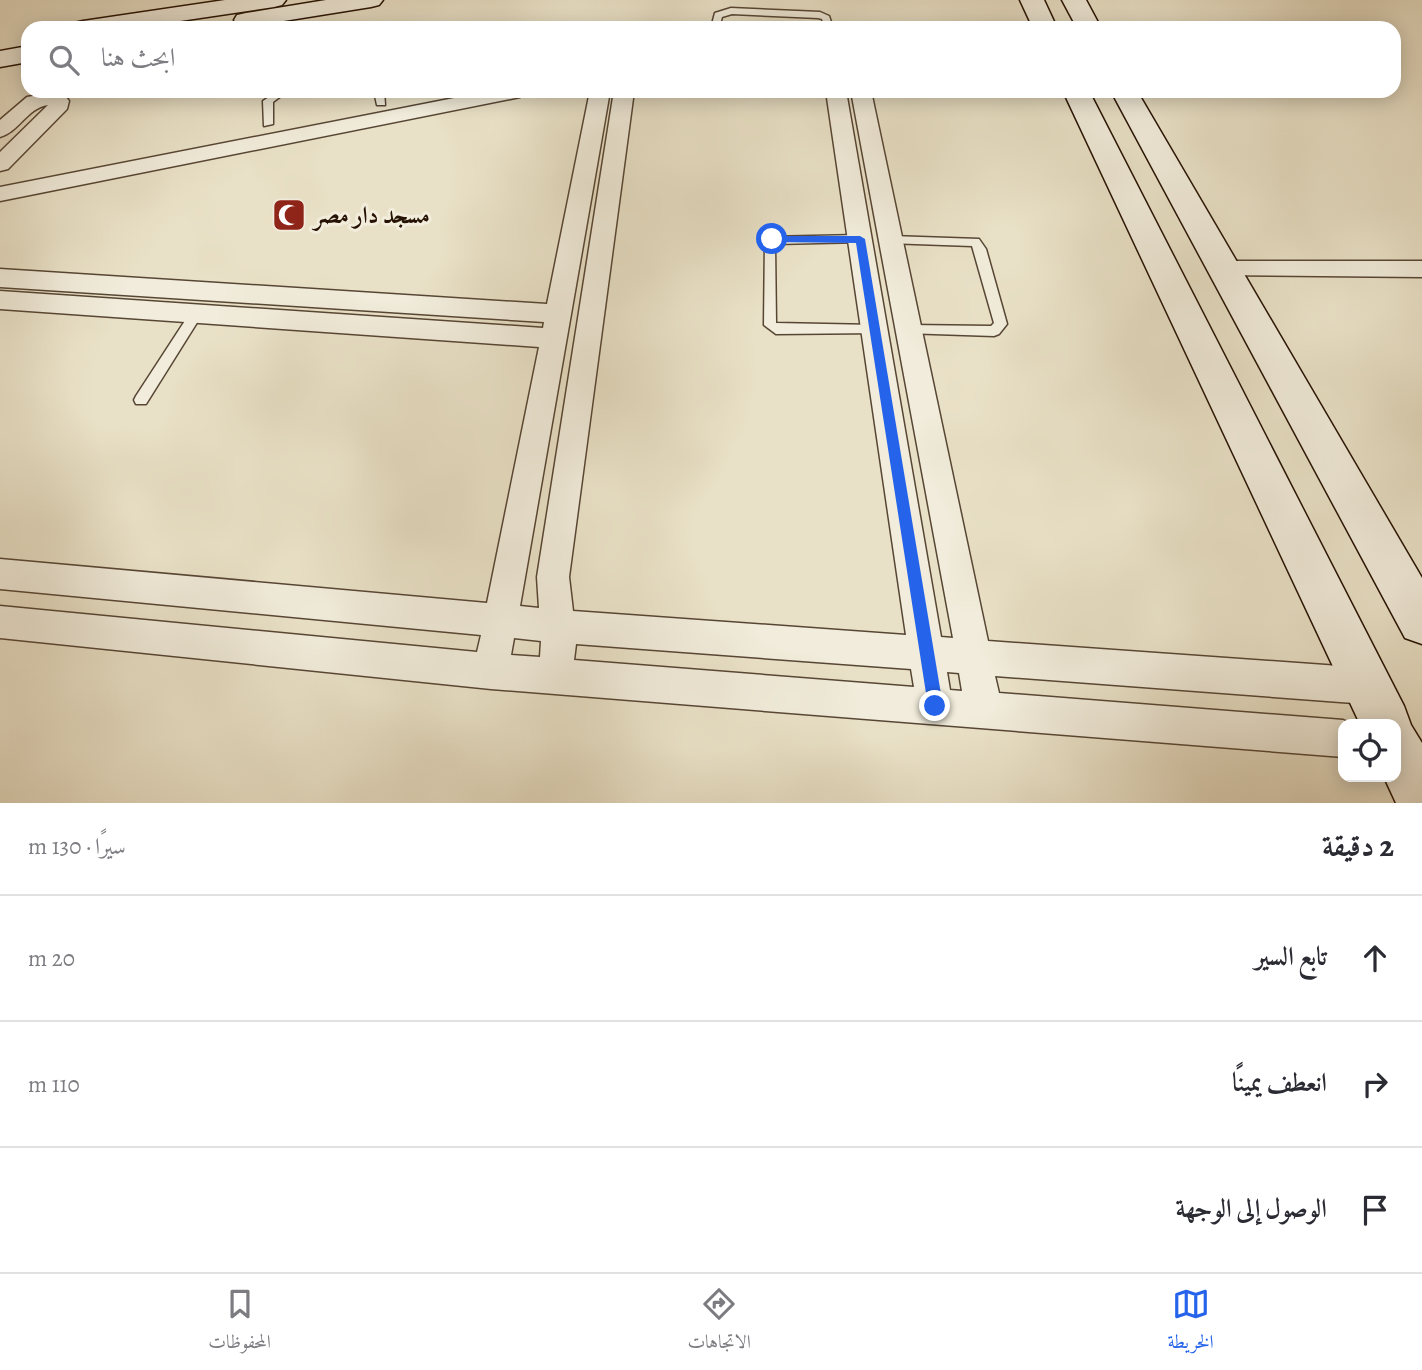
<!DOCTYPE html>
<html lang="ar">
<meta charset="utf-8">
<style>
:root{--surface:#fff;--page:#f2f2f3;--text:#2b2b33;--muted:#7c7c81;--line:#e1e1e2;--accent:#2563eb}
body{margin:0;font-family:Alegreya,Amiri,serif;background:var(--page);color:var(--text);direction:rtl}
.controls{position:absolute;right:21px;bottom:21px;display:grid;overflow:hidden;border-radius:14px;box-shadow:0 4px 18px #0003}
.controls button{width:63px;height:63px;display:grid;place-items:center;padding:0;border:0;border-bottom:2px solid var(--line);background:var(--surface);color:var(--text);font:35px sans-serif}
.stop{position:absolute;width:21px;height:21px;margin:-16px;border:5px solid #2563eb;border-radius:50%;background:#fff}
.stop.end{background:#2563eb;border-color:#fff;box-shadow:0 2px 7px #0008}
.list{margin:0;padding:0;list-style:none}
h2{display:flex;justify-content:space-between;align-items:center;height:91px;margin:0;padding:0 28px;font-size:30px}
h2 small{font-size:23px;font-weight:400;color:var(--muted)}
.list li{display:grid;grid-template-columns:46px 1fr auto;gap:21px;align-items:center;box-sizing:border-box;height:126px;padding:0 28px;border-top:2px solid var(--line)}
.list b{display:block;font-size:26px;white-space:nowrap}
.list em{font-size:23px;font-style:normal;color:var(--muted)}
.icon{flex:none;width:38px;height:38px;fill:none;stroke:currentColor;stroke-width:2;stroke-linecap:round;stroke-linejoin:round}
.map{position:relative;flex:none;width:1422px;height:803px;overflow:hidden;direction:ltr}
.search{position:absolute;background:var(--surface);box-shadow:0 4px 18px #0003;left:21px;right:21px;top:21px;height:77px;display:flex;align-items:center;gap:18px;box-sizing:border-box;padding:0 24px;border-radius:21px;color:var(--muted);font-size:26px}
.sheet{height:469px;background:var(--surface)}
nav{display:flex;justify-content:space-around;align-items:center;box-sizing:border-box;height:98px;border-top:2px solid var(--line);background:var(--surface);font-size:19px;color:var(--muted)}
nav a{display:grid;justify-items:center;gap:4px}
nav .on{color:var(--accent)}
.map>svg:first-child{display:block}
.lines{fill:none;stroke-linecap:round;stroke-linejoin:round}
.lane-casing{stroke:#574634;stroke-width:3}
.street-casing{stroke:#574634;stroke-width:3}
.secondary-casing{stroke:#261203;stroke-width:3}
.lane{fill:#f1ecdb;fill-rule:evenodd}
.street{fill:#f1ecdb;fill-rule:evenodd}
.secondary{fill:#f1ecdb;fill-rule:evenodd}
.route{fill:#2563eb}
.labels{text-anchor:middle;stroke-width:6;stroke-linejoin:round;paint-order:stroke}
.poi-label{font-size:24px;font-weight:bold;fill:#261203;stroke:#f1ecdb;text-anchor:start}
</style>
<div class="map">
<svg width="1422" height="803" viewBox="0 0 1422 803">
<rect width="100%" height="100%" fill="#e9e1c7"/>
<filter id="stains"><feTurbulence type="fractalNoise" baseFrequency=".00286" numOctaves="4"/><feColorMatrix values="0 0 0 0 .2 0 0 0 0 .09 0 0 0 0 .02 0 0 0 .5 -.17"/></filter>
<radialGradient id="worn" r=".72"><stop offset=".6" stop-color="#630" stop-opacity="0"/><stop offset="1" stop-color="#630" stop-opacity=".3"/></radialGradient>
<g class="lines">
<defs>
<g id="lane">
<polygon points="731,8 820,12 829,16 833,28 825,28 822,19 818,18 732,14 722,17 719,28 711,28 715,13"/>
<polygon points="278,91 298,91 281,96 273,102 273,124 264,126 263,101"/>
<polygon points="374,91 384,91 385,105 377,105"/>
<polygon points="860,235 864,236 864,242 775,244 776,323 875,325 882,330 880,333 776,334 764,325 765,237"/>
<polygon points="891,236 979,239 986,249 1007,324 999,334 994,336 904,333 902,330 904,327 909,325 991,326 994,323 972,246 887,243 885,240"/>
<polygon points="197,308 203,313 146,404 136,404 134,400 136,396 192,310"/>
</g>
<g id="street">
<polygon points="490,91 530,91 520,97 0,201 0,187"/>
<path d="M590,91H610L520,606L539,608L537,577L614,91H634L569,577L573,611L906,635L826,91H846L941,637L953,638L851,91H871L988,641L1367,668L1380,673L1385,686L1380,699L1367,704L995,676L999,693L1343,720L1352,724H1343V757L491,689L0,638V606L477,652L481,635L0,589V559L487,603L539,347L0,309V291L543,328L544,322L0,287V269L547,304ZM514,638L541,641L540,657L511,655ZM576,644L911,669L914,687L574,660ZM947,672L959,673L962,691L950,690Z"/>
<path d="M50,93L66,97L69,101L67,109L8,169L0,171V152L48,105C27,108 19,132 0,137V120L27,97Z"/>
<polygon points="1223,261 1422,261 1422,277 1214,275 1211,269 1214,263"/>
</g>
<g id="secondary">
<polygon points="225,0 286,0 282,5 274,7 133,28 71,28 74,23 83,21"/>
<polygon points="326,0 383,0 379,5 371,7 246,27 237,25 234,20 237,15 246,13"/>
<polygon points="1020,0 1044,0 1057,28 1033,28"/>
<polygon points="1062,0 1086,0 1101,28 1077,28"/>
<polygon points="28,46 28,62 0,67 0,51"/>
<polygon points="1063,91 1089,91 1404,706 1411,725 1422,743 1422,803 1396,803 1384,777 1396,777 1396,724 1360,724"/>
<polygon points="1111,91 1137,91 1422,578 1422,644 1405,638"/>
</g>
</defs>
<use href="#lane" class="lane-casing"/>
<use href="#street" class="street-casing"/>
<use href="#secondary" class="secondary-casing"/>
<use href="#lane" class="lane"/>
<use href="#street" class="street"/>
<use href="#secondary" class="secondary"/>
</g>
<polygon class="route" points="769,236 860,236 865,239 943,706 935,713 928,706 856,243 772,242"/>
<defs>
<symbol id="mosque-square" viewBox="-11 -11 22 22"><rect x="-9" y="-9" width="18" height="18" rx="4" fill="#8f2418" stroke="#f1ecdb"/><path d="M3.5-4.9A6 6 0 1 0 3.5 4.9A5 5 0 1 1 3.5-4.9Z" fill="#fff"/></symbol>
</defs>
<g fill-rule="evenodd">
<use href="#mosque-square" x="270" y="196" width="38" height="38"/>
</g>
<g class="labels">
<g class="poi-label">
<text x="314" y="223">مسجد دار مصر</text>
</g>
</g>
<rect width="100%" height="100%" filter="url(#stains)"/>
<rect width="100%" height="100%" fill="url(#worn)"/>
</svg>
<div class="controls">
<button><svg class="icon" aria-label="locate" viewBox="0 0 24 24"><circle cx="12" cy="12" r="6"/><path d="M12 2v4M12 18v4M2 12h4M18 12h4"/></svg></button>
</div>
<div class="stop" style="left:772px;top:239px"></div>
<div class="stop end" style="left:935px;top:706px"></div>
<div class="search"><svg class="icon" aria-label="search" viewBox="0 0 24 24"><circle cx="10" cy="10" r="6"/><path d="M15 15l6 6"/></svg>ابحث هنا</div>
</div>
<section class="sheet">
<h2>2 دقيقة<small>سيرًا · 130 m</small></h2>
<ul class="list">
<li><svg class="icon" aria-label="ahead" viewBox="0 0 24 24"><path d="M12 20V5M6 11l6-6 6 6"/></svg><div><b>تابع السير</b></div><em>20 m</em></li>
<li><svg class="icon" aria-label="right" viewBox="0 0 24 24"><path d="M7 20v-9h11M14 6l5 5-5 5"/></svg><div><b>انعطف يمينًا</b></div><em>110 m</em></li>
<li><svg class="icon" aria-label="arrive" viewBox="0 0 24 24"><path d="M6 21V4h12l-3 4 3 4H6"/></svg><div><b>الوصول إلى الوجهة</b></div></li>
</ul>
</section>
<nav>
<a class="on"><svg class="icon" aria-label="map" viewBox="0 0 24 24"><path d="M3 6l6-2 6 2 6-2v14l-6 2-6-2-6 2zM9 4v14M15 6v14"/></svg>الخريطة</a>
<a><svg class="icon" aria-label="directions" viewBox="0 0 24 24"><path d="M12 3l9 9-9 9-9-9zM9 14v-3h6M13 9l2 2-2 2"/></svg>الاتجاهات</a>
<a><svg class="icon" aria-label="saved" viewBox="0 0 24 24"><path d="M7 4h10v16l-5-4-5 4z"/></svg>المحفوظات</a>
</nav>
